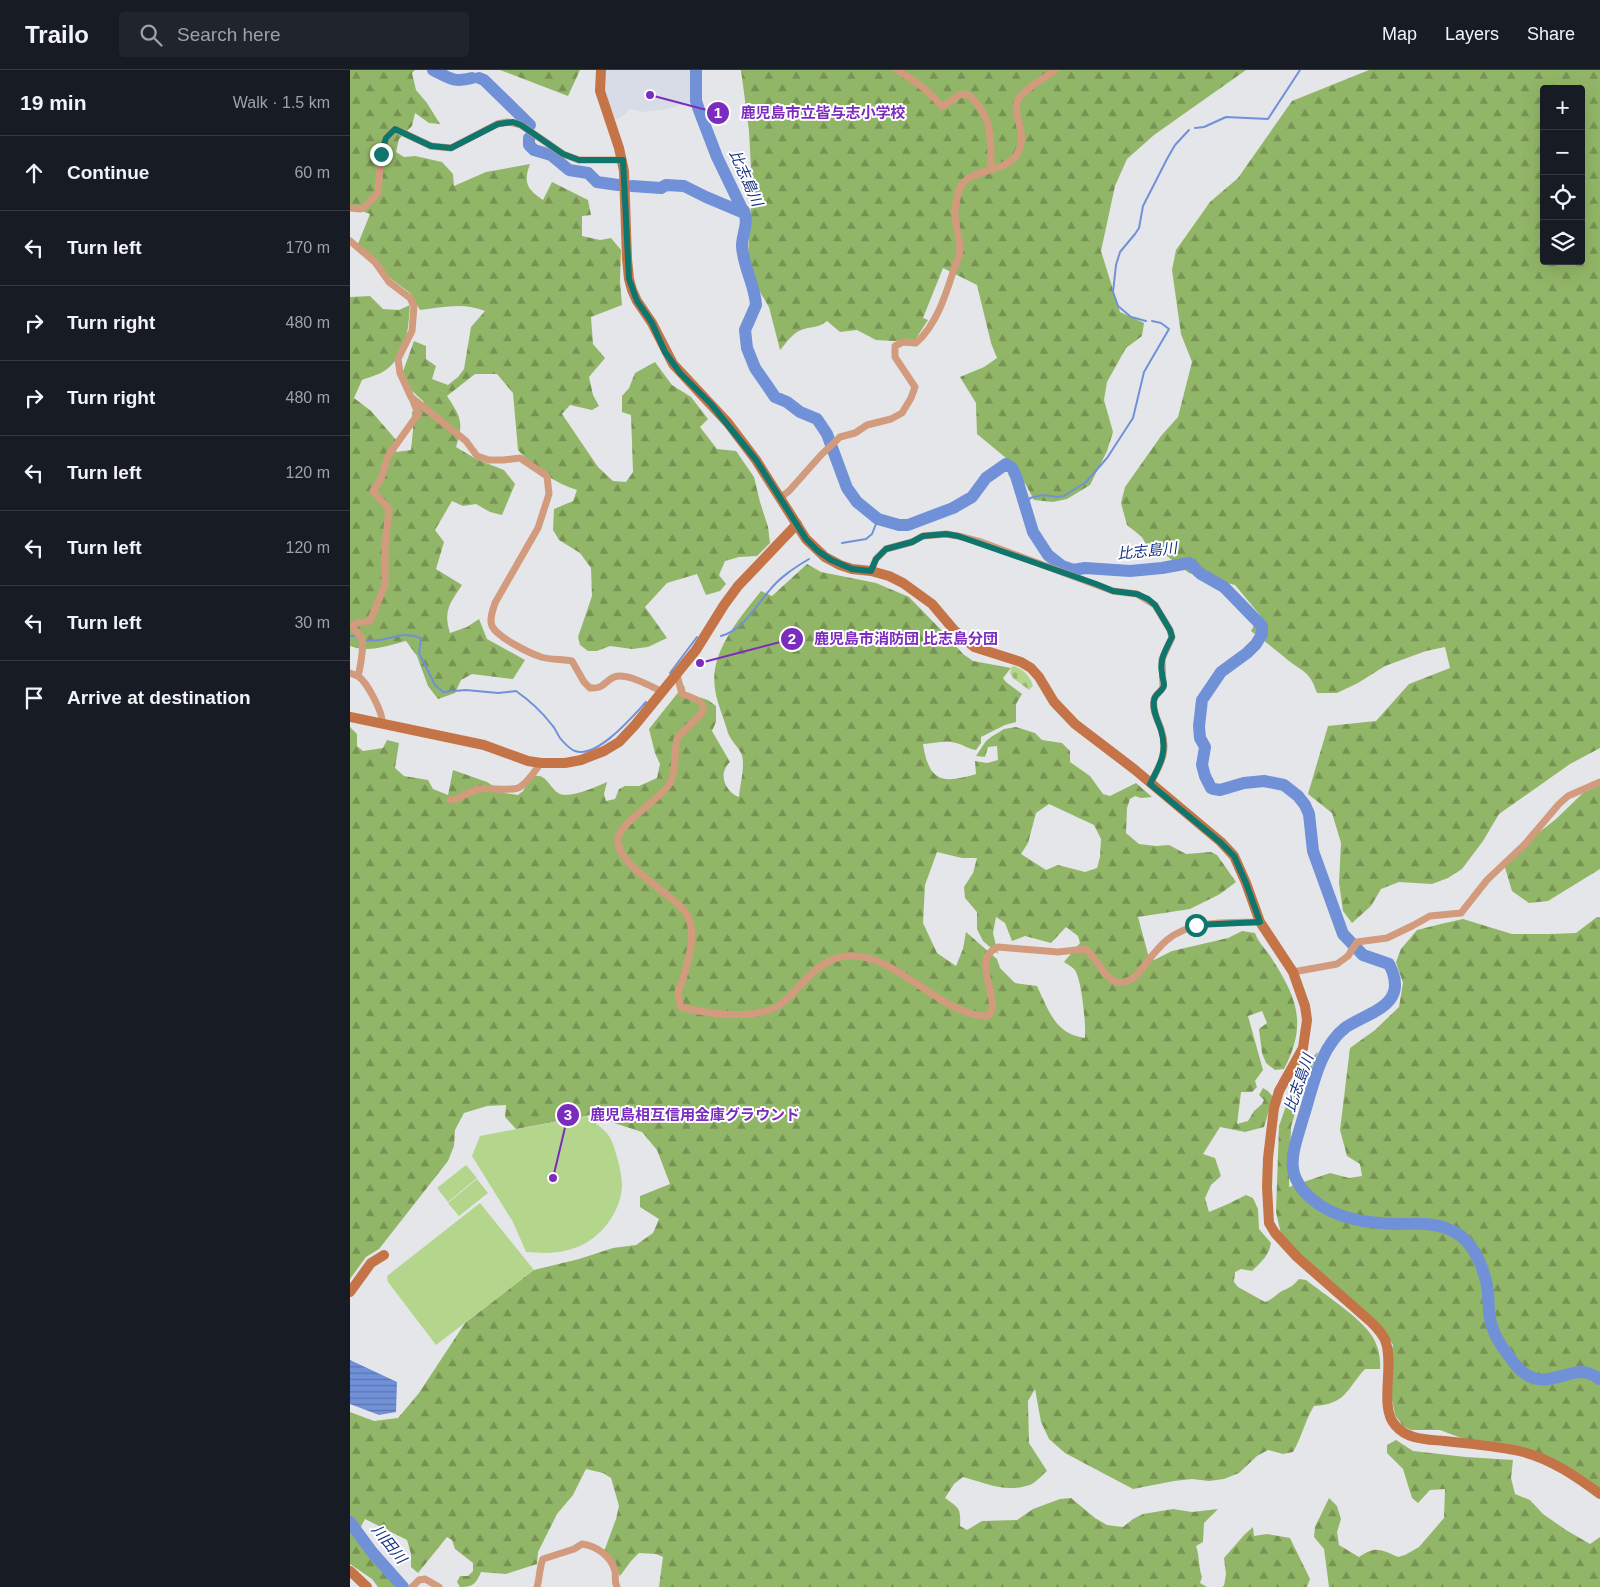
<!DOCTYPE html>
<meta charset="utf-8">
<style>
:root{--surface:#171b24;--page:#20242c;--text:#f1f3f6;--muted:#9ea1a6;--line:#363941}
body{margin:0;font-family:Arial,"Noto Sans JP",sans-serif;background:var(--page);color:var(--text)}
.controls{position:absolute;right:15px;top:15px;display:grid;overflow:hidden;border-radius:5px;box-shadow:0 5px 20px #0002}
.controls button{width:45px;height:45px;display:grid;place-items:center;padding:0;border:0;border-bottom:1px solid var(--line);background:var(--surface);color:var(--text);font:25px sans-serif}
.stop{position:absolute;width:15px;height:15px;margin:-11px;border:4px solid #0f766e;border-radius:50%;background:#fff}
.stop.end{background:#0f766e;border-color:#fff;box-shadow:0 1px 5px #0008}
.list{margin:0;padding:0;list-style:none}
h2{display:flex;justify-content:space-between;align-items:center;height:65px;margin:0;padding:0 20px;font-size:21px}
h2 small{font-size:16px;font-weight:400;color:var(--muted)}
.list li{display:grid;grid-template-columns:32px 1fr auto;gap:15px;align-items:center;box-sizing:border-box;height:75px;padding:0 20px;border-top:1px solid var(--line)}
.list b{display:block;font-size:19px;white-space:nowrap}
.list em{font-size:16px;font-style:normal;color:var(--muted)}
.icon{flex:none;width:28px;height:28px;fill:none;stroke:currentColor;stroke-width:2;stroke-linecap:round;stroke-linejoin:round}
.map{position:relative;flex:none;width:1250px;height:1517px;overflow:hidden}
header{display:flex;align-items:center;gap:30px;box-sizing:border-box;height:70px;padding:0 25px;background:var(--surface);border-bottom:1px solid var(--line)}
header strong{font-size:24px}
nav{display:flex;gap:28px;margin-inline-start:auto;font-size:18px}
.search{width:350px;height:45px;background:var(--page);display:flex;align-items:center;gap:12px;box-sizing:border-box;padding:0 18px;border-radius:5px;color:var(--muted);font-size:19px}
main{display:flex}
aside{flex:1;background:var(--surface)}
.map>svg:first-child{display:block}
.built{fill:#d8dce7}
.green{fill:#b3d68c}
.forest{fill:url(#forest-firs);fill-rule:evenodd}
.cemetery{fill:url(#cemetery-stones)}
.water{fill:url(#water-rules)}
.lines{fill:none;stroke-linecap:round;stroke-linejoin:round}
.stream{stroke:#7091d8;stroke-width:2}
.river{stroke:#7091d8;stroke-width:12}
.street{stroke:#d39b7e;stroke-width:7}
.secondary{stroke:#c57448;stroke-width:10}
.route{stroke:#0f766e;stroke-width:6}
.labels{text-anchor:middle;stroke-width:4;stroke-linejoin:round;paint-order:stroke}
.water-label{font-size:15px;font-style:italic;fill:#133183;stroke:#fff}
.leader{fill:none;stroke:#7b2cbf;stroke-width:2}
.callout-dot{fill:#7b2cbf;stroke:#fff;stroke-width:2}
.mark-label{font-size:15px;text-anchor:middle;font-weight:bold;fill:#fff}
.callout-label{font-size:15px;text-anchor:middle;font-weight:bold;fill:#7b2cbf;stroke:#fff;stroke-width:4;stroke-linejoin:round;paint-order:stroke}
</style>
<header>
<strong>Trailo</strong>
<div class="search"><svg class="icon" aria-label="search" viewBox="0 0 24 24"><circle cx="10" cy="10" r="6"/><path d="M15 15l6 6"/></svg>Search here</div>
<nav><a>Map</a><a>Layers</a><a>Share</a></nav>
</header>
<main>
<aside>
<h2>19 min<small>Walk · 1.5 km</small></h2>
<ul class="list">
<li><svg class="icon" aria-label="ahead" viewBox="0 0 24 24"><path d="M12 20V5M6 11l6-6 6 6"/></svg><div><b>Continue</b></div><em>60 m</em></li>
<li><svg class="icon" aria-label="left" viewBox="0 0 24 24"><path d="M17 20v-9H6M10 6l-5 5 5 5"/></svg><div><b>Turn left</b></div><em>170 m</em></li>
<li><svg class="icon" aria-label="right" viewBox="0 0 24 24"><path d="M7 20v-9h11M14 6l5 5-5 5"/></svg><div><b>Turn right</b></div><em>480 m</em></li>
<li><svg class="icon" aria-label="right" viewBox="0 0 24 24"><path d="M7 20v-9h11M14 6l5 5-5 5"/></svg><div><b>Turn right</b></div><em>480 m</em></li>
<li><svg class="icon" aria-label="left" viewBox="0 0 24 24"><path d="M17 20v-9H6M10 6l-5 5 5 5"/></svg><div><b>Turn left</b></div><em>120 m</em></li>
<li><svg class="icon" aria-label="left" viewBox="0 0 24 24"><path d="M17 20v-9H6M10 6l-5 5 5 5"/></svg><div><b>Turn left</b></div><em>120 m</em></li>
<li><svg class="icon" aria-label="left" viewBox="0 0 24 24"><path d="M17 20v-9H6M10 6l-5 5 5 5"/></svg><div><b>Turn left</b></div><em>30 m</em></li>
<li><svg class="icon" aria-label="arrive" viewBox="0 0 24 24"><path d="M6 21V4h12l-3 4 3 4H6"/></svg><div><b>Arrive at destination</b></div></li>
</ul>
</aside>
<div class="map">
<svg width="1250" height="1517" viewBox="0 0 1250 1517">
<defs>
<pattern id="forest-firs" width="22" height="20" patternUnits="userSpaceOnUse" patternTransform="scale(1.25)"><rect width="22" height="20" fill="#92b667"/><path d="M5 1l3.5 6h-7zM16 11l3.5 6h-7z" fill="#769354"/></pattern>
<pattern id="cemetery-stones" width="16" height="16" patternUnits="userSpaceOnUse" patternTransform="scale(1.25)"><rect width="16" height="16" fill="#b3d68c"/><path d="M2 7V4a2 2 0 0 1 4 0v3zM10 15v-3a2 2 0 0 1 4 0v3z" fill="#99b778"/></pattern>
<pattern id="water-rules" width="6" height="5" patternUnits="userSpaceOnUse" patternTransform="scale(1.25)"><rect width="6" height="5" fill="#7091d8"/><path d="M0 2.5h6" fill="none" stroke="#5b75ae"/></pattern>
</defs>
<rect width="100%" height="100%" fill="#e5e6ea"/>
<polygon class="built" points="256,0 345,0 345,32 316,39 295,42 278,39 277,43 266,50 264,49 254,19"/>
<g class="green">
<path d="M236,1046C244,1052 253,1058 259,1066C263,1072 265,1081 267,1087C270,1097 272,1108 272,1117C270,1146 246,1174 218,1180C204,1184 191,1183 176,1182L163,1152L122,1086L130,1066Z"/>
<polygon points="116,1095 127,1108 98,1132 87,1118"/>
<polygon points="127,1109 138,1123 109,1146 98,1133"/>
<polygon points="130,1133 184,1200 86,1275 38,1212 37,1206"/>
</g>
<g class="forest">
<path d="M0,0H65L62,3L66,20L77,33L90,54L79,53L65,43L62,56L49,69L46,82L54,87L65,86L92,92L103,104L104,116L136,102L180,94C173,112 177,120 193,130L202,112L238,130L241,145L232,146V166L250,170L261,168L271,180L270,211L272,235L241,247L243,274L255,288L239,307L243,325L249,336L242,340L220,335L212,344L248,397L263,411L276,412L283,402L281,345L272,342V326L279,318L285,303L305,292L322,315L341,327L358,349L350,357L367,379L386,381L404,407L410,432L418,457L420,473L407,486L389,487L375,491L369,505L376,514L370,521L356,525L347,504L317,513L295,537L317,568L298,577L282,579L260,576L247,581H238L230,575L228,567L242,526L241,498L230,483L209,470L203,460L204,439L223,431L227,420C204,413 184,398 168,380L163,323L147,304H125L97,326C111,347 114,353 106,377L126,389L154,400L165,414L152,445L140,442L126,434L113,436L102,431L85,460L94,472L86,499L112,515C100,533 93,541 100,563L117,557L129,549L137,569L175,590L163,609L122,604L111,610L105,623L88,629L78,616L67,586L56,571C37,576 18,583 0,576V227L20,226L33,239L49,240L60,235C58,258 58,283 37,299C31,304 20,307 12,310L4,328L21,341L47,371L46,382L61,380L63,360L62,342L74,332L61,320L52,304L64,271L76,276V289L86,296L82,309L98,315L108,307L114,299L121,257L135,241C115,232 91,237 70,240L60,223L28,199L6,179L20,144L0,137Z"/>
<polygon points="150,0 230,0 218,26"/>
<path d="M391,0H896L804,65L777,89L765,116L751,181L770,242L794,253L792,266L776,278L757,312L754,330L763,362L757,381L740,415L717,429L703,432L684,430L676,415L656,388L627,364L626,333L610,307L634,297L647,288L641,273L627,215L593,198L573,248L578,250L565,270L544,271L526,270L507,260L490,262L477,251C468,258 465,256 454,259C444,261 437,272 430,280L419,237L407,217L398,185L402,117L399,61Z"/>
<path d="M1019,0H1250V678L1220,694L1149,744L1133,771L1112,799L1098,808L1082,814L1049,812L1031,819L1021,836L1002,853L993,841L989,813L991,773L982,743L958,724L978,656L1026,651L1059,614L1100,598L1095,577L1076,581L1035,596L1008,613L987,623H967C959,598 949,601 933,586C922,577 912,569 901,561L910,545L885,515L839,503L813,483L796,474L792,467L777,455L771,433L775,417L811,366L828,347L842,292L831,264L822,200L826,180L860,132L888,108L942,31ZM1194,19H1231V191H1194Z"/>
<path d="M457,494L471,502L526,513L559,527L598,567L613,584L623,591L661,598L653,608L656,612L672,624L666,634V652L655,655L631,667V673L626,680C618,679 614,675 606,673C596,670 584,673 573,674C579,712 592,714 626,704L625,691L637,693L648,690L647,676L638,677L635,687L626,686L636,671L641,667L654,659L666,657L685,663L692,670L712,673L720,681V692L740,706L753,724L760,726L786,713L802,727L791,728L785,726L780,729L777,738L776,763L789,774L806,776L819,775L836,784L861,782L867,785L886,812L870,824L840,839L788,847L798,884L804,890L822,881L878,868L892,861L905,863C909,874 917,880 922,889C948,929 957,955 934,999L925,1000L916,993L912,983L909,959L917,953L912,941L898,946L913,1000L905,1011L907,1017L902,1022H891L887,1054L898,1051L904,1041L912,1034L914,1030L909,1025L913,1018L918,1021L923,1027L914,1057L895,1062L870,1057L853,1084L865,1088L871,1106L861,1115L855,1128L859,1142L878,1134L896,1125L903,1128L908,1139L909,1159L921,1173C919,1186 911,1192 902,1201L891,1199L885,1202L884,1212L888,1217L915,1232C924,1229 926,1224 932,1221C942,1216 942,1217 949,1209L956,1210C974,1224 1011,1248 1022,1266C1028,1275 1031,1288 1030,1299H1015C996,1320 996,1334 964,1336C955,1350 952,1367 943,1382L933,1384L918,1380L907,1386L889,1403L874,1409L859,1411L842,1409L824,1411L783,1419L715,1383L699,1369L691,1352L685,1319L678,1331L679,1373L697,1401C692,1405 687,1411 682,1414C658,1424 635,1413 613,1407L604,1414L595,1428C609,1438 611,1438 610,1456L617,1460L632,1451L667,1450L683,1439L710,1429L721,1428L745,1448L757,1455L773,1457L783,1449L793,1444L823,1439L842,1442L868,1439L854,1453L853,1472L846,1476C850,1487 848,1496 852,1507L850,1513L857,1517H309L313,1487L306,1484L289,1483L281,1491L270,1506L263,1493L252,1487L266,1449L269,1436L261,1408L253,1403L236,1399L223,1425L207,1444L188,1482L187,1494L156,1504L131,1502C126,1514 123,1517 110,1517L107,1512L110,1506H118L123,1501V1493L105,1479L102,1470L97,1467L68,1503L61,1497V1484L57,1470L15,1449L5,1468L48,1517H28L22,1509L0,1494V1342L24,1351L48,1348L69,1323L115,1253L184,1200L229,1189L263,1178L286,1175L303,1163L309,1149L290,1137V1126L320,1114L307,1080L292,1062L264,1053L246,1044L166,1059L155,1047L156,1035L137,1036L114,1043L105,1060L104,1076L98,1091L29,1179L16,1187L0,1209V657L7,664V676L13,681L33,678L37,670L49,673L45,698L54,706L78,710L83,719L98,725L103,700L137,712L155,723L168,725L173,721L181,707C197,701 199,719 210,724C221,728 246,717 257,712L254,724L256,731L265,729L269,719L275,716H289L307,708L310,694L305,683L299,659L334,615L336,623L358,630L366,636V652L362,661L380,692C378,694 376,696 375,699C370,710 379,724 389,727C390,714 395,698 392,685C390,679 381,671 378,663C374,648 367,634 365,619C359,582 390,548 411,521L422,526ZM699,734L744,755L751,769L750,787L747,798L735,802L708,795L696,800L671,784L678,773L686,743ZM587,782L612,788H627L623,803L614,817L615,828L627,842V859L633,871L648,884L643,863L646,847L655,853L662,871L675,866L701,873L716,857L728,866L730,873L714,892C717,894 721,896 724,899C732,908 736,955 735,968C705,964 699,941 687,916L665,913L650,898L647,889L616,862L613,879L606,896L587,883L573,853L575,815Z"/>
<polygon points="1250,715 1250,799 1198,831 1179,833 1162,821 1153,791 1206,749 1235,721"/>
<polygon points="1247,847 1250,847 1250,1419 1208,1394 1119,1371 1090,1360 1061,1360 1053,1356 1045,1345 1036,1299 1043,1275 1036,1263 943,1180 931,1164 926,1142 929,1056 941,1022 953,996 968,982 948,1033 941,1057 939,1117 980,1103 999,1108 1012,1106 1010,1094 997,1086 990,1060 1000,978 1025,960 1049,937 1053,913 1046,892 1051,879 1067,860 1091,854 1113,849 1162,864 1200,864 1226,863"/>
<path d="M1046,1370L1063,1381L1116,1387L1163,1390L1161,1408L1165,1424L1180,1430L1193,1444L1216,1460L1240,1474L1250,1467V1517H979L974,1479L964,1467L965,1457L979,1428L987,1436L991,1449L987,1462L989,1475L1009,1487C1025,1476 1030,1479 1048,1487L1055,1485L1069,1477L1094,1448L1095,1419L1080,1420L1068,1433L1062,1428L1053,1399L1037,1383V1375Z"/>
<polygon points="903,1457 904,1466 917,1464 940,1468 960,1509 957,1517 872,1517 874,1516 876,1504 874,1488 895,1464"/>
</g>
<path class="cemetery" d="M662,596C672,597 681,607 683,616L679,620L663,608L660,603Z"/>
<polygon class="water" points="0,1290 47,1312 46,1342 29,1345 0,1334"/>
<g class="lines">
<g class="stream">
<polyline points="845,58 854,57 876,47 918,49 950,0"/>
<polyline points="796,251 781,247 768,236 763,222 766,195 770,182 785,164 789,158 793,136 817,89 825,75 839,60"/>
<polyline points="676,436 680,428 693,425 707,427 714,426 736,412 757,388 783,348 794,302 819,259 811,253 802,251"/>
<polyline points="492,473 516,469 522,464 528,449"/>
<polyline points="0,566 5,566"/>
<path d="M371,566C393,560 405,537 419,521C430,507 444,498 459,489"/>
<path d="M17,570C37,574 46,559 71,568L69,583L85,615L93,622L116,620L148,623L166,621C179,630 192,642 202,655C206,659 207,664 210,668C213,672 221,680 225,681C247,689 283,646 296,632"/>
<polyline points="320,603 347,567"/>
</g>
<g class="river">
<path d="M83,0C100,8 103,13 122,8"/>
<path d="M346,0V31L349,40L367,87L394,143V141C399,155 392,163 392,176C393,197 405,215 406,235L395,260L397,278L405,298L425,327L437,332L450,342L467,349L477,364L497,418L507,432L528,449L549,455H558L603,438L622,427L636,408L656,394L662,398L666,406L683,462L698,485L712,496L723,500L735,498L780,501L812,498L839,493L851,504L874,517L912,556V564L906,574L897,583L871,602L852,630L849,656L850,668L855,677L852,695L855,706L861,718L864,719L870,720L894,713L914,711L934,715L948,726L955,735L959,744L963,781L993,864L1013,885L1039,894C1060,934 1022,941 996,957C969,978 963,1017 953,1048C943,1083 932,1104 963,1130C986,1149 1017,1153 1045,1154C1069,1154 1090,1151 1111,1166C1127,1179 1136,1204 1138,1223C1139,1233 1138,1243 1141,1253C1144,1266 1151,1276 1159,1286C1163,1292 1168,1299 1174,1303C1194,1318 1213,1302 1232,1302C1239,1302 1245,1306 1250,1309"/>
<polyline points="129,8 134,10 180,55"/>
<polyline points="179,68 179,75 184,80 201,85 219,100 238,103 247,112 268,115"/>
<polyline points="282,116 311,118 316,115 334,116 356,127 394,143"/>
<polyline points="0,1452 22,1482 53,1517"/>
</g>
<g class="street">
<path d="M547,0C564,10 580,21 592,37L609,25L617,24C643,44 641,69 641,99"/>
<polyline points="0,138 10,139 16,136 28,123 31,84 36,68 45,59 81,76 101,78 147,54 157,52 163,53 171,55 213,84 229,90 273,90"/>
<path d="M0,171L25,192L39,212L60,228L64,236L62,261L48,289L50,303L61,327L116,371L127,386L139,390H153L170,388L197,406L199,424L188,458L145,533C143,540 139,549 142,556C147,567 179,583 191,587C201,590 212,589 222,591L234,612L240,618C255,619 253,612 264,607C276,602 302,617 313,622"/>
<path d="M430,428L439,421L471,385L490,367L505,363L517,355L541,349L552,343L561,328L565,317L545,287V276L553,272L566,273C587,254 596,224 604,199C606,193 610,186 610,181C610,169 606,158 605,147C604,139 607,128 609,120C615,100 651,102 663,89C684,66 658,44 669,28C678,16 694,9 705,0"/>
<path d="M521,501L526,489L536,479L562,472L573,466L596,464L608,466L631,472L763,521L787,524L805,535L820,560L822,567L812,589L813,617C811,622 805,624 804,630C802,641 808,650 811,659C819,682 810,695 800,714"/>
<path d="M0,603C3,604 5,605 8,606C17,612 34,644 32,654"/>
<path d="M327,605L332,624C376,637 340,649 327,669C324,681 326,704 320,713C309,731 273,750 268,768C263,793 322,823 335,842C349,861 338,891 332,912C331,915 329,919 328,922C328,927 330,933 331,937C357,944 407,951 431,934C453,917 466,889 497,886C537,883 573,924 609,939C618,943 628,947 638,946C654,931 618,889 648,877L708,882L735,879C751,888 757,928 786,906C796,894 805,880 817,870C842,849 879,853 910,852"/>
<path d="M8,606C10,599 14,577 12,569C10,564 4,562 3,555L7,553L20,551L35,515V476L39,439L23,421L31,409L38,386L68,344L62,328"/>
<path d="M100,730C111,730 119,720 130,719C140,717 162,722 170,717C178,712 185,701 191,693"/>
<polyline points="943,902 987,894 998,886 1007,872 1037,868 1062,856 1080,846 1111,843 1137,810 1175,774 1209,734 1218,726 1250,712"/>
<polyline points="62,1517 69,1510 75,1509 89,1517"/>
<path d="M187,1517C190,1508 189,1498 193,1489L224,1479L232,1474C247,1476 261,1486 265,1501C266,1507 264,1511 267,1517"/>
</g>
<g class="secondary">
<path d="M251,0L250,21L269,78L274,101L277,189L279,209L282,220L287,231L302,253L323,294L378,353L406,390L456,469L475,487L490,495L502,499L521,501L539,506L553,513L582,534L604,560L624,577L671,592L681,598L689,607L704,632L725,654L784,699L871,772L884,786L896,813L910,852L943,902L955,936L957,950L953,978L929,1021L924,1038L918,1088L917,1117L919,1153L925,1163L947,1187L1021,1252C1027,1258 1034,1265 1036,1273C1044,1297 1029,1337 1045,1355C1050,1361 1057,1365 1064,1367C1074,1370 1084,1370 1094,1371C1120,1374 1148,1376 1173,1382C1201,1389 1227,1407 1250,1424"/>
<polyline points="0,647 134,675 178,691 191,693 215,693 231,690 254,681 269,672 285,655 346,580 374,535 388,516 447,454"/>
<polyline points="0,1222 21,1193 34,1185"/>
<polyline points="0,1501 17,1517"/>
</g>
</g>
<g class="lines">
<path class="route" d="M31,84L36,68L45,59L81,76L101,78L148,54L163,52L171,55L213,84L229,90H273L279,209L287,231L302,253L315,282L330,303L361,334L406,390L456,469L468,481L481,490L502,499L521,501L526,489L536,479L562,472L573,466L596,464L608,466L746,514L763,521L787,524L798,529L805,535L820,560L822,567C816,579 809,590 812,603C812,607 814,611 814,615C813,622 805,623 804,630C802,641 808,650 811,660C818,682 810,695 800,714L870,772L884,786L896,813L910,852L846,855"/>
</g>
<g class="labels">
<g class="water-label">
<text transform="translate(396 108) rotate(66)" y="5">比志島川</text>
<text transform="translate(797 481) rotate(-6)" y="5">比志島川</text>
<text transform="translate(949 1013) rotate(-71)" y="5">比志島川</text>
<text transform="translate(39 1474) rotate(51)" y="5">川田川</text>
</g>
</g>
<path class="leader" d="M300 25L368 43M350 593L442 569M203 1108L218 1045"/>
<g class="callout-dot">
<circle cx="300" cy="25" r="5"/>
<circle cx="350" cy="593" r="5"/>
<circle cx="203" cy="1108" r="5"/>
<circle cx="368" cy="43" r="12"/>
<circle cx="442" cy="569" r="12"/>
<circle cx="218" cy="1045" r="12"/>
</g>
<g class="mark-label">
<text x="368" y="48">1</text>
<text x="442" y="574">2</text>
<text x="218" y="1050">3</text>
</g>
<g class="callout-label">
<text x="473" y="48">鹿児島市立皆与志小学校</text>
<text x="556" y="574">鹿児島市消防団 比志島分団</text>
<text x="345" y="1050">鹿児島相互信用金庫グラウンド</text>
</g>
</svg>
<div class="controls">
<button>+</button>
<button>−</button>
<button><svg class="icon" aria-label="locate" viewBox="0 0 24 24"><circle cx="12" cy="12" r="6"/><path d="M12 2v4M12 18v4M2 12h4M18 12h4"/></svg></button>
<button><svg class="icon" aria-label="layers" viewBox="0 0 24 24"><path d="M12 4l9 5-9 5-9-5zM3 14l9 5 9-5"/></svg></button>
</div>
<div class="stop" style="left:846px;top:855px"></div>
<div class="stop end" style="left:31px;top:84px"></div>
</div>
</main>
